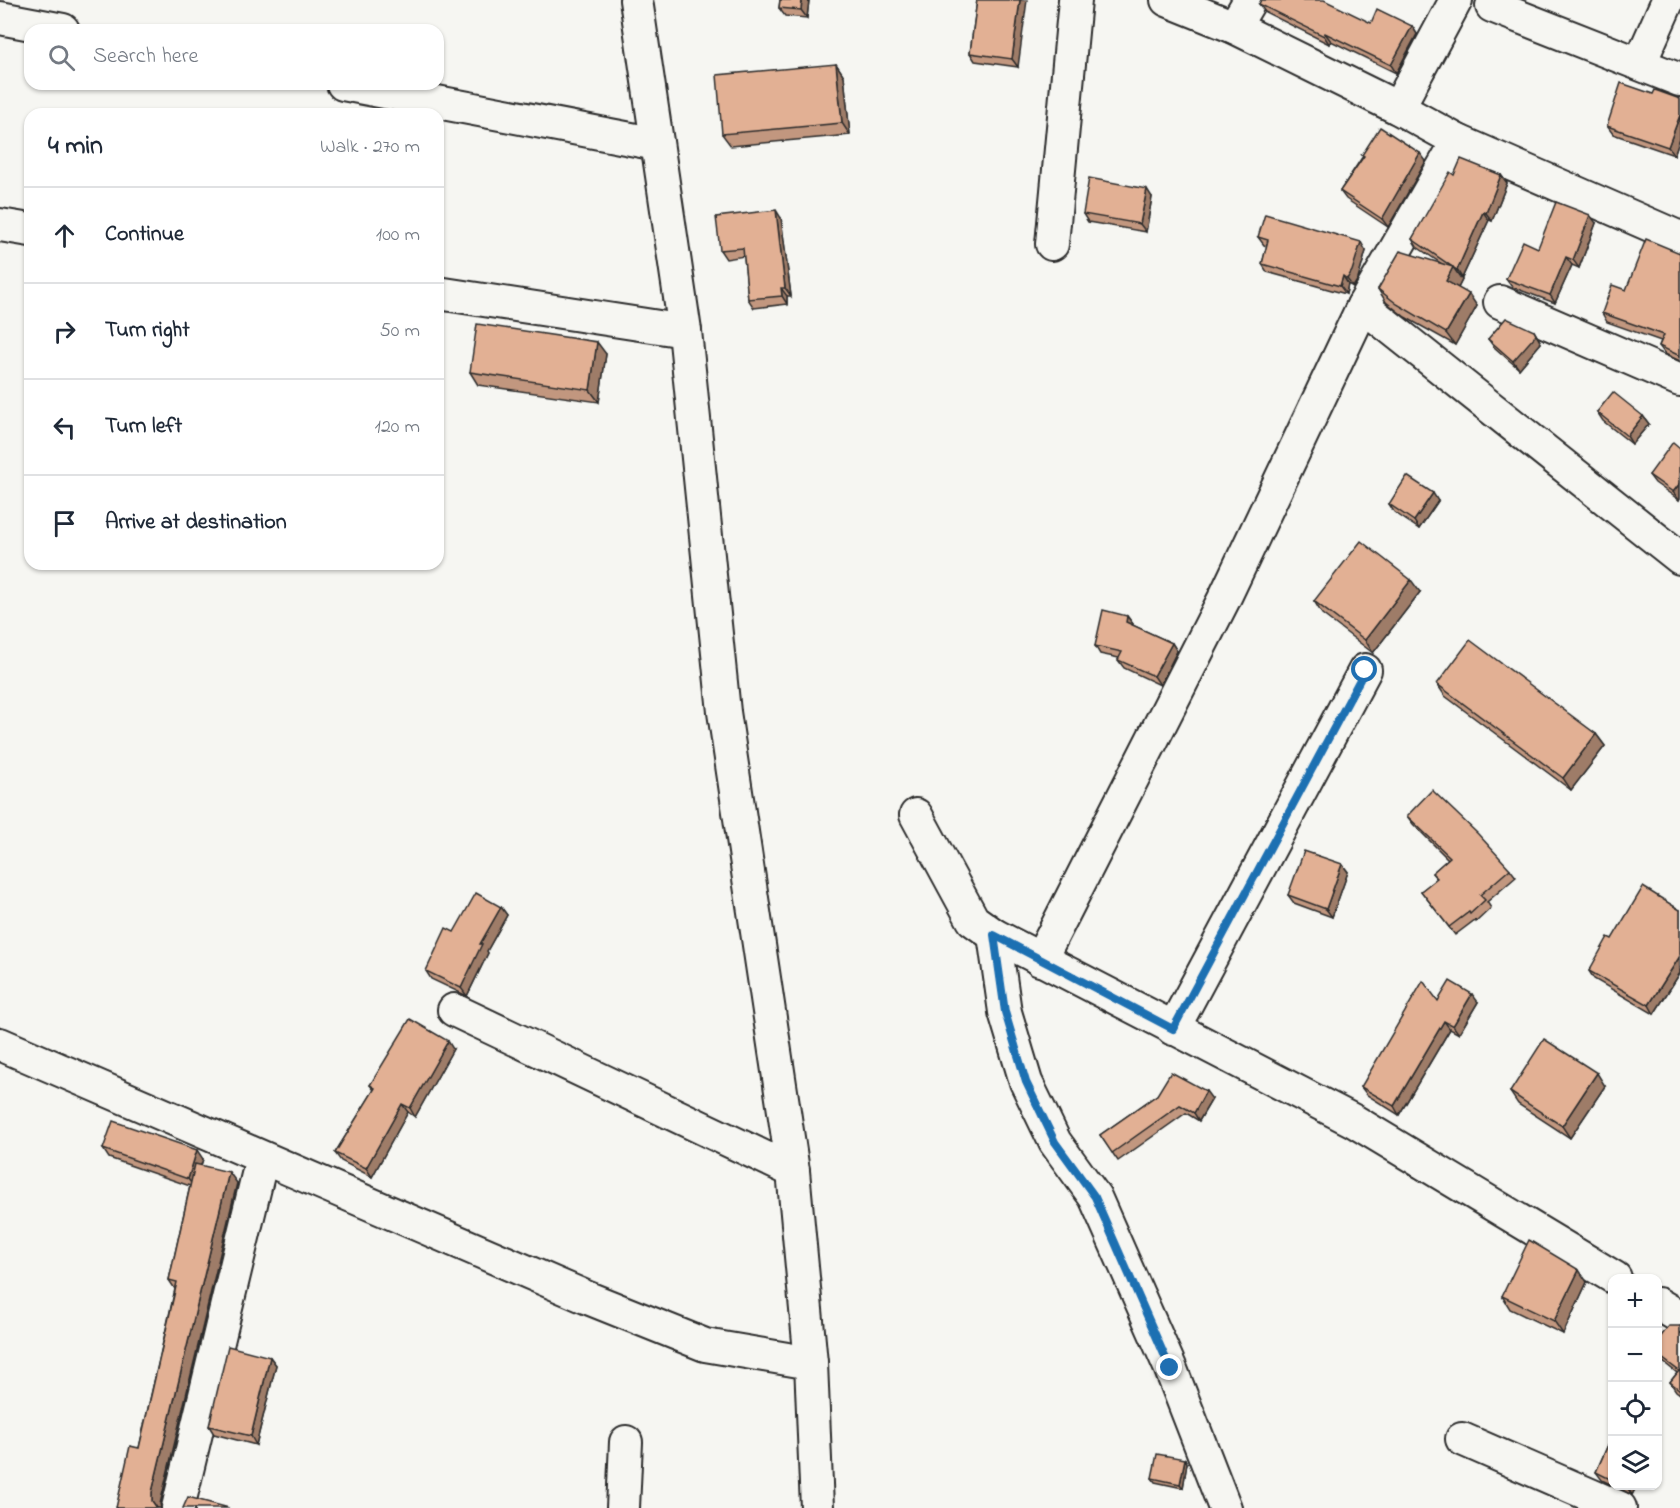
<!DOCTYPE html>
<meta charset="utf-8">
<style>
:root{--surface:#fff;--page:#f2f2f3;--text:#1f2937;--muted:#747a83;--line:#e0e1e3}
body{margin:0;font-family:"Indie Flower",sans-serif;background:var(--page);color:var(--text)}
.controls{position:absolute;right:18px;bottom:18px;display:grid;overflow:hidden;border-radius:12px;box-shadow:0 2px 4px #0004}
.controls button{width:54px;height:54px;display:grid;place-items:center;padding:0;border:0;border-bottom:2px solid var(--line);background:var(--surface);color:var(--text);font:30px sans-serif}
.stop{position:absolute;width:18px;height:18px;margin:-14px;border:4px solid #1f6fb2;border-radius:50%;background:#fff}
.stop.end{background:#1f6fb2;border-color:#fff;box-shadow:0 2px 6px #0008}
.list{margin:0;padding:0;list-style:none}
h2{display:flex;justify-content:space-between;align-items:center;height:78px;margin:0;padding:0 24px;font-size:26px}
h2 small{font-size:20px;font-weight:400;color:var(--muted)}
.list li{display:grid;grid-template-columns:39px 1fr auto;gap:18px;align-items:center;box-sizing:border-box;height:96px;padding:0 24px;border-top:2px solid var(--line)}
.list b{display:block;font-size:22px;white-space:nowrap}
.list em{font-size:20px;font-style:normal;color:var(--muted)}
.icon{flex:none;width:33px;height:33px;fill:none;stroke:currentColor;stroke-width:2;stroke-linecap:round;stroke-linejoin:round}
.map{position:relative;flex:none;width:1680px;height:1508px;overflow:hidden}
.search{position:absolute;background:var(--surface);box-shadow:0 2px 4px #0004;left:24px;top:24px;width:420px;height:66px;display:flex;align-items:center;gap:15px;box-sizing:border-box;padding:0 21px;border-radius:18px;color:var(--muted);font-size:22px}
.panel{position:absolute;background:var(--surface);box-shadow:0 2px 4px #0004;left:24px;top:108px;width:420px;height:462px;border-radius:18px}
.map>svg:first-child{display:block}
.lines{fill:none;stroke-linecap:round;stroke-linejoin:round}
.minor-casing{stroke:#2b2b2b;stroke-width:36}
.minor{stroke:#f6f6f2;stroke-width:32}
.wall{fill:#c2977f;stroke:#2b2b2b;stroke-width:1.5}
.shaded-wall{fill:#9e7b68;stroke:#2b2b2b;stroke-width:1.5}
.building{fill:#e2b094;stroke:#2b2b2b;stroke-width:1.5}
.route{stroke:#1f6fb2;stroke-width:8}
</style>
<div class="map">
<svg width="1680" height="1508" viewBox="0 0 1680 1508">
<rect width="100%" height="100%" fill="#f6f6f2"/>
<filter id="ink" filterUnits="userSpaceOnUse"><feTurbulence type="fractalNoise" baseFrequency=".0167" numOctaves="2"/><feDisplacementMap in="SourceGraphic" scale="12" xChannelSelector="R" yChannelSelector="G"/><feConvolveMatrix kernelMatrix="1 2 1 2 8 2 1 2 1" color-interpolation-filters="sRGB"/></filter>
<g filter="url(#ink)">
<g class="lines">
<defs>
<g id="minor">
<polyline points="636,0 685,331 724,712 793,1171 811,1363 817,1508"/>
<polyline points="1167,0 1234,27 1398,108 1458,141 1680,238"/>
<polyline points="1492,6 1680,80"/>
<polyline points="0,18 63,30"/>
<polyline points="1234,27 1250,0"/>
<polyline points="1640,63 1668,0"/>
<polyline points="343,84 657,144"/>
<polyline points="1398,108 1456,0"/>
<polyline points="0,225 30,230"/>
<polyline points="1052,244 1075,0"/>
<polyline points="438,293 685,331"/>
<polyline points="1500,302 1680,380"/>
<polyline points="1363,306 1680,558"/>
<polyline points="916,815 973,920 994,935 1354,1121 1615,1278"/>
<polyline points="994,935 1005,1012 1026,1082 1055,1142 1095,1197 1170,1367 1225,1508"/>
<polyline points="1040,960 1224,599 1363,306 1458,141"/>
<polyline points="454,1010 793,1171"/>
<polyline points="1173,1029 1365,670"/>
<polyline points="0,1044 588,1298 705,1345 811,1363"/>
<polyline points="1658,1304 1680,1317"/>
<polyline points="1462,1439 1620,1508"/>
<polyline points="178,1508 262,1158"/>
<polyline points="623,1508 626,1442"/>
</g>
</defs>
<use href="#minor" class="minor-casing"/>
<use href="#minor" class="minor"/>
</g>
<g class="wall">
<polygon points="780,0 809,0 807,18 785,16 779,8"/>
<polygon points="977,0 1018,67 975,61 970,53"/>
<polygon points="1259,4 1371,23 1412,26 1417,34 1396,73 1331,41 1329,44 1265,12"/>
<polygon points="836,64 844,76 850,135 731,146 722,134"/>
<polygon points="1653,94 1680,99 1680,138 1674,155 1613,134 1607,126"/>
<polygon points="1362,155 1426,161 1388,227 1346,199 1340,191 1363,156"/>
<polygon points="1454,175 1501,175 1507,183 1492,221 1489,220 1462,278 1458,275 1462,280 1458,288 1477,306 1455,345 1405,317 1386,302 1378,289 1442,264 1417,247 1412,239"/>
<polygon points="1152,197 1146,232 1088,222 1083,214"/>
<polygon points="781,218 791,296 787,296 787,304 754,308 748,299 744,256 726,259 720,250"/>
<polygon points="1596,223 1579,268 1572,265 1555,303 1512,287 1506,279 1538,248"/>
<polygon points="1258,237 1366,251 1358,279 1353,287 1348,284 1346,294 1267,272 1262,264 1267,246 1264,245"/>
<polygon points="1680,253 1680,361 1665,354 1659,346 1661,341 1607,322 1602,313 1626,290"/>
<polygon points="1534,331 1541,343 1519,369 1494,347 1488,339"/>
<polygon points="606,354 599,402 478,385 470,372"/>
<polygon points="1597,412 1643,416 1649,424 1632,444 1603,421"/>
<polygon points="1680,448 1680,498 1679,500 1655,483 1649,475"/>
<polygon points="1438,501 1419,529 1394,512 1389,504"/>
<polygon points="1420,592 1373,653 1322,614 1314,601"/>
<polygon points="1127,616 1133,624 1132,625 1172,643 1177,651 1160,685 1124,668 1118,660 1119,658 1100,654 1095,646"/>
<polygon points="1437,684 1596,734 1605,746 1571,790 1445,696"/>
<polygon points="1407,816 1510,869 1516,877 1487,902 1491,908 1476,922 1475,920 1455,935 1421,891 1437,879 1432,873 1448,859 1413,824"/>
<polygon points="1342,864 1348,872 1332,917 1294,903 1288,895"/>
<polygon points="501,907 507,915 487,951 488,953 467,996 431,979 426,971 454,932"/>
<polygon points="1680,910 1680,973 1654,1014 1594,979 1589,971 1612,939"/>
<polygon points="1438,1001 1478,1002 1459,1034 1450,1029 1399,1115 1367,1095 1361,1087"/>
<polygon points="453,1049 415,1117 408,1112 372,1177 341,1161 335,1153 374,1090 370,1085"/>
<polygon points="1605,1086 1570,1138 1518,1104 1510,1092"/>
<polygon points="1157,1095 1212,1099 1199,1121 1186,1113 1118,1161 1100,1135"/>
<polygon points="103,1149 203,1159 201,1165 237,1183 160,1504 161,1508 116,1508 139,1448 175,1289 169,1280 190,1186 109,1158"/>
<polygon points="1587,1282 1563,1334 1510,1309 1502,1296"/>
<polygon points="1680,1326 1680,1394 1676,1391 1670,1382 1677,1373 1658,1358 1658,1340"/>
<polygon points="270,1357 276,1365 256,1445 214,1434 209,1426"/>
<polygon points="1612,1436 1612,1485 1602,1480 1596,1472"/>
<polygon points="1185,1459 1187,1463 1183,1488 1155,1482 1152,1478"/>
<polygon points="1613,1485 1637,1485 1632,1495"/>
</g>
<g class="shaded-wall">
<polygon points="802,0 809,0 807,18 801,10"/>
<polygon points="1020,0 1027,0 1018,67 1012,59"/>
<polygon points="1412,26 1417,34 1396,73 1391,65"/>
<polygon points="1325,33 1331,41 1329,44 1324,36"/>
<polygon points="836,64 844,76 850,135 842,123"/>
<polygon points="1680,115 1680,138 1674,155 1668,147"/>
<polygon points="1420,153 1426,161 1388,227 1382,219"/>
<polygon points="1501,175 1507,183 1492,221 1486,213"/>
<polygon points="1147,189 1152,197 1146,232 1140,224"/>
<polygon points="776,210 781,218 791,296 785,288"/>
<polygon points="1483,212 1489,220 1462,278 1457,270"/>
<polygon points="1590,215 1596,223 1579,268 1573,260"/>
<polygon points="1361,242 1366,251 1358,279 1353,287 1347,279"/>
<polygon points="1566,257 1572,265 1555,303 1550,295"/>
<polygon points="1453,267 1462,280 1455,294 1446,281"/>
<polygon points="1343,276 1348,284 1346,294 1340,286"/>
<polygon points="781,288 787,296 787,304 782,296"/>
<polygon points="1469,294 1477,306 1455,345 1446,333"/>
<polygon points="1534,331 1541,343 1519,369 1513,361"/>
<polygon points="597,342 606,354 599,402 590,390"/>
<polygon points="1643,416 1649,424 1632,444 1627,436"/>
<polygon points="1680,483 1680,498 1679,500 1673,492"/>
<polygon points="1433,493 1438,501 1419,529 1414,521"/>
<polygon points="1411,580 1420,592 1373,653 1365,640"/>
<polygon points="1127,616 1133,624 1131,630 1126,622"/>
<polygon points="1172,643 1177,651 1160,685 1154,676"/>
<polygon points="1596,734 1605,746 1571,790 1563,778"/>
<polygon points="1342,864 1348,872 1332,917 1326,909"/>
<polygon points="501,907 507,915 487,951 488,953 467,996 461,988 480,944"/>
<polygon points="1680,956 1680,973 1654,1014 1649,1005"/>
<polygon points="1472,994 1478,1002 1459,1034 1453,1026"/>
<polygon points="1444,1021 1450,1029 1399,1115 1394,1106"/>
<polygon points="448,1041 453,1049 415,1117 410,1108"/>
<polygon points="1597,1073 1605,1086 1570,1138 1562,1126"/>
<polygon points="1206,1091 1212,1099 1199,1121 1194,1113"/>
<polygon points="402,1104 408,1112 372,1177 366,1168"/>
<polygon points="197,1150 203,1159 194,1187 188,1179"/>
<polygon points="229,1172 237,1183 160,1504 161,1508 157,1508 152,1501 152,1492"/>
<polygon points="1579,1270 1587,1282 1563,1334 1554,1321"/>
<polygon points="270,1357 276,1365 256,1445 251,1436"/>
<polygon points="1185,1459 1187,1463 1183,1488 1180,1484"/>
<polygon points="1627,1485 1637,1485 1632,1495 1627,1487"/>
</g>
<g class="building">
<polygon points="780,0 802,0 801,10 779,8"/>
<polygon points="977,0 1020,0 1012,59 970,53"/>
<polygon points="1261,0 1324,0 1371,23 1377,9 1412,26 1391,65 1325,33 1324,36 1259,4"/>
<polygon points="836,64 842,123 722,134 717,75"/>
<polygon points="1621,83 1653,94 1655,90 1680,99 1680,115 1668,147 1607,126"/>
<polygon points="1380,127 1420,153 1382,219 1340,191 1364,156 1362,155"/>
<polygon points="1461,159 1501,175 1486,213 1483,212 1457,270 1412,239 1450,172 1454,175"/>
<polygon points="1089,178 1147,189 1140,224 1083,214"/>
<polygon points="1556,202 1590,215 1573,260 1566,257 1550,295 1506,279 1523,241 1538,248"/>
<polygon points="776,210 785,288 781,288 782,296 748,299 743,248 720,250 716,217"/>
<polygon points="1265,214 1361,242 1352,271 1347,279 1343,276 1340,286 1262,264 1268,240 1258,237"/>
<polygon points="1646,239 1680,253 1680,356 1659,346 1664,335 1602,313 1612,285 1626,290"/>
<polygon points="1400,251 1453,267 1446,281 1469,294 1446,333 1397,304 1378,289"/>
<polygon points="1506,318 1534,331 1536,335 1513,361 1488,339"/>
<polygon points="477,324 597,342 590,390 470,372"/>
<polygon points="1613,392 1643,416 1627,436 1597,412"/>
<polygon points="1673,442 1680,448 1680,483 1673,492 1649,475"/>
<polygon points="1407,476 1433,493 1414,521 1389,504"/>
<polygon points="1361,541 1411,580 1365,640 1314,601"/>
<polygon points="1103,610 1127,616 1126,622 1172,643 1154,676 1118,660 1122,652 1095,646"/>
<polygon points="1470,640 1596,734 1563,778 1437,684"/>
<polygon points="1432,790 1478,834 1510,869 1480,895 1485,900 1470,914 1469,912 1449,927 1421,891 1437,878 1432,873 1450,857 1407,816"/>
<polygon points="1304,851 1342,864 1326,909 1288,895"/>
<polygon points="1643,887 1680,910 1680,956 1649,1005 1589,971 1608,937 1612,939"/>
<polygon points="476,893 501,907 480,944 482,944 461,988 426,971 446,928 454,932"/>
<polygon points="1423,981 1438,1001 1450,981 1472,994 1453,1026 1444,1021 1394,1106 1361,1087"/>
<polygon points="410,1019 448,1041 410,1108 402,1104 366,1168 335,1153 375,1088 370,1085"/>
<polygon points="1544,1039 1597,1073 1562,1126 1510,1092"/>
<polygon points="1171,1072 1206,1091 1194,1113 1180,1105 1112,1153 1100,1135 1157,1095"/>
<polygon points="113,1121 197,1150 188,1179 103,1149"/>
<polygon points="195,1164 229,1172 152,1492 152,1501 157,1508 116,1508 130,1446 139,1448 177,1282 169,1280"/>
<polygon points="1529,1240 1579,1270 1554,1321 1502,1296"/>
<polygon points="1669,1326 1680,1326 1680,1390 1670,1382 1679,1371 1658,1355 1658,1340"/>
<polygon points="228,1346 270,1357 251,1436 209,1426"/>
<polygon points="1612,1436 1612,1480 1596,1472"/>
<polygon points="1157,1454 1185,1459 1180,1484 1152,1478"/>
<polygon points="188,1497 229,1508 183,1508"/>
</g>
</g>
<g class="lines" filter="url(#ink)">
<polyline class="route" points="1170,1368 1095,1197 1055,1142 1026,1082 1005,1012 994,935 1173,1029 1365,670"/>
</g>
</svg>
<div class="controls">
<button>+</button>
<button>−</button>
<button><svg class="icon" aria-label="locate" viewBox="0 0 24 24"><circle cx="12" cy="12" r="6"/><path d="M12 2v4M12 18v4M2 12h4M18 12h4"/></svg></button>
<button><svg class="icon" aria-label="layers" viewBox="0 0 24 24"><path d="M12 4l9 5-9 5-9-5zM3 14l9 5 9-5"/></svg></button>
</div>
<div class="stop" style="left:1365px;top:670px"></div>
<div class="stop end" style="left:1170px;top:1368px"></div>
<div class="search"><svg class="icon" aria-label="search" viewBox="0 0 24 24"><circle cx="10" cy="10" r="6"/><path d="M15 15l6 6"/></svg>Search here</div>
<section class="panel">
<h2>4 min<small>Walk · 270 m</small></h2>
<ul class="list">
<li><svg class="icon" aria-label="ahead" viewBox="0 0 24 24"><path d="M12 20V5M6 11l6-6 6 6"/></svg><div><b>Continue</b></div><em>100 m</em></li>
<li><svg class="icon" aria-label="right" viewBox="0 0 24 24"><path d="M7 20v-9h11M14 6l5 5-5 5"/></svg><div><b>Turn right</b></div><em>50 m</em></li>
<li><svg class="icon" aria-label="left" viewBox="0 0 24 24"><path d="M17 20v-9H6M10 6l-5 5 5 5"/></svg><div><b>Turn left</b></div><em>120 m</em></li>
<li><svg class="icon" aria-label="arrive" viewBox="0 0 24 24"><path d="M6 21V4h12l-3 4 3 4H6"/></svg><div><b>Arrive at destination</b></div></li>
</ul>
</section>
</div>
